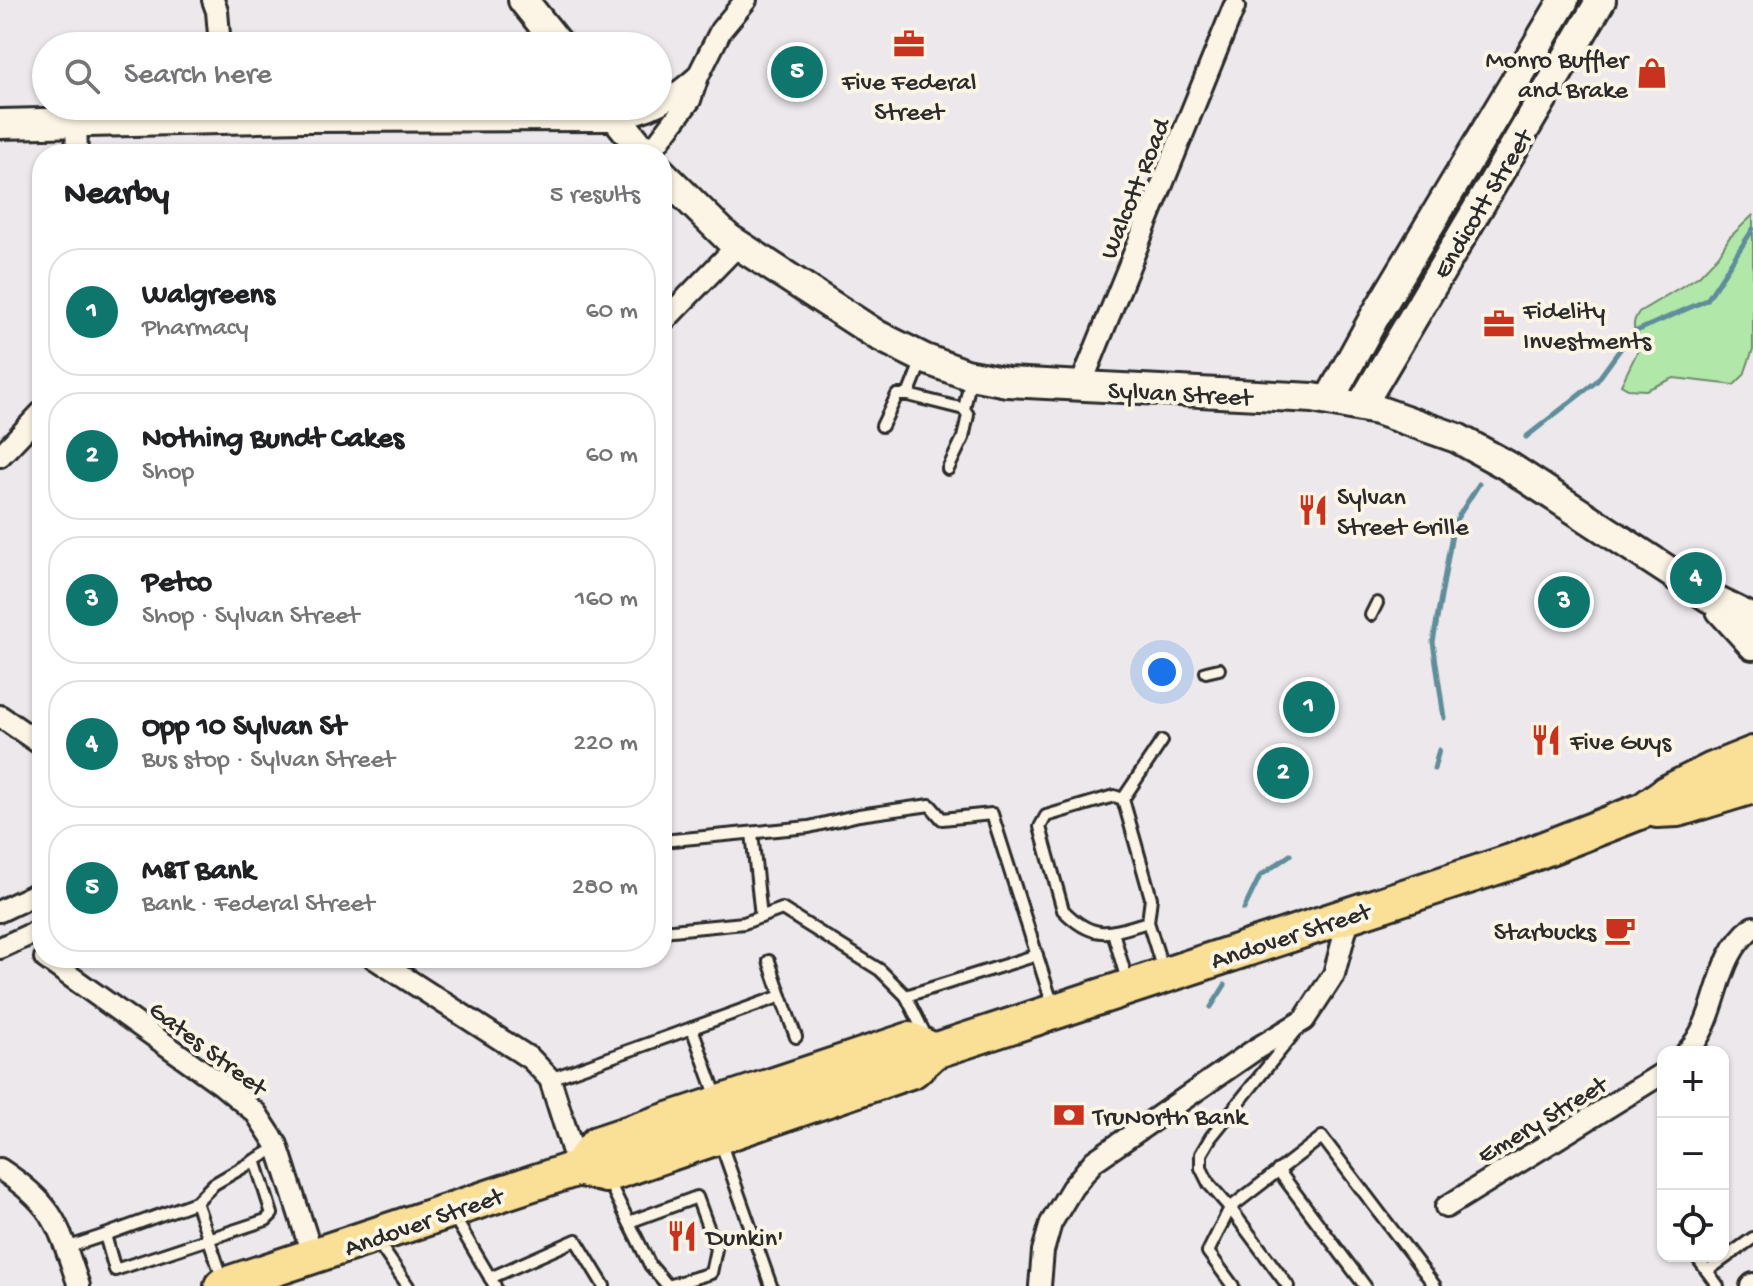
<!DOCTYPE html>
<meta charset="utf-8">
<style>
:root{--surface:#fff;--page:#f2f2f2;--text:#202124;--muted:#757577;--line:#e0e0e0;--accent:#0f766e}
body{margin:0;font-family:"Gochi Hand",sans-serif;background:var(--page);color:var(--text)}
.controls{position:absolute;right:24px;bottom:24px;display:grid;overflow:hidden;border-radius:16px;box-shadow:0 2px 6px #0004}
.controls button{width:72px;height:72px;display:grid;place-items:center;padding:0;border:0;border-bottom:2px solid var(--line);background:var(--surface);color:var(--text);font:40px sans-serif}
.you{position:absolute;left:1162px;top:672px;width:28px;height:28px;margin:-20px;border:6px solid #fff;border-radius:50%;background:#1a73e8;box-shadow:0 0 0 12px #1a73e833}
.badge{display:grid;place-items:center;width:52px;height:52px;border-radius:50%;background:var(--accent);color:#fff;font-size:26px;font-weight:700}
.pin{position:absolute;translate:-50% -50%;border:4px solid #fff;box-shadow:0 2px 8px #0006}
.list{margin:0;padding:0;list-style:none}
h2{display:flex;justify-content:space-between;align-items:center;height:104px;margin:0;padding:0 32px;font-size:34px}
h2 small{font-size:26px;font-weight:400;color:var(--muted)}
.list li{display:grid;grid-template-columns:52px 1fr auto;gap:24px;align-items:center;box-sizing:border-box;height:128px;margin:0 16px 16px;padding:0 16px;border:2px solid var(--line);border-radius:32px}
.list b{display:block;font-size:30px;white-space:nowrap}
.list p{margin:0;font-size:26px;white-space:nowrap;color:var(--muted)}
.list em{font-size:26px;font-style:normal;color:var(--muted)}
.icon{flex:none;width:44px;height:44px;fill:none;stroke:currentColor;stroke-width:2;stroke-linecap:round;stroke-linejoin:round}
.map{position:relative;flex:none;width:1753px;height:1286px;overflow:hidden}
.search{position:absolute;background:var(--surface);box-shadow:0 2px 6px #0004;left:32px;top:32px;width:640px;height:88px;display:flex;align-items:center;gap:20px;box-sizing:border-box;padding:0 28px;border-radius:44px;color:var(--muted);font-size:30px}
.panel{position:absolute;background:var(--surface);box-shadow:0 2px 6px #0004;left:32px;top:144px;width:640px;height:824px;border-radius:32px}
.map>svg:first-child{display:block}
.green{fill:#b1e7a9;stroke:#6e896a;stroke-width:2}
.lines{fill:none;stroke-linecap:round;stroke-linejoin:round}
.stream{stroke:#5f8d99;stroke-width:5}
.service-casing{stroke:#2b2b2b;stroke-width:16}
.minor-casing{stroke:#2b2b2b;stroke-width:26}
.secondary-casing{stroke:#2b2b2b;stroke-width:34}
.trunk-casing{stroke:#2b2b2b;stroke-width:40}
.service{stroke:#fcf5e5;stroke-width:10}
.minor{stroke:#fcf5e5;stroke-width:20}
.secondary{stroke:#fcf5e5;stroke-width:28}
.trunk{stroke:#fadf96;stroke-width:34}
.labels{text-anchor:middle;stroke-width:8;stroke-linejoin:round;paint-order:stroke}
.poi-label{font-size:26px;fill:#2b2b2b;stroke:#fcf5e5;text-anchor:start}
.street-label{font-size:26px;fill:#2b2b2b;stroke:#fcf5e5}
</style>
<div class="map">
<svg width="1753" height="1286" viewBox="0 0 1753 1286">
<rect width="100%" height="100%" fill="#ece8ec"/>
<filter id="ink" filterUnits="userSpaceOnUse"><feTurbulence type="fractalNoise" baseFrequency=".0125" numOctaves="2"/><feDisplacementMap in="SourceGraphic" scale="16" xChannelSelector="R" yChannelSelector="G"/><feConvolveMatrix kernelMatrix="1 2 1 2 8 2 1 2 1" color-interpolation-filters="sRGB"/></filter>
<g filter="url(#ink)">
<path class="green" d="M1753,215V349L1744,375L1734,385L1674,378L1646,390L1628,389L1621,385L1640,346C1636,331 1629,326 1639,312L1699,276L1719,255L1729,238Z"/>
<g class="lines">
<g class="stream">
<polyline points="1526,437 1597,381 1632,333 1707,300 1753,229"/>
<polyline points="1444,718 1433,642 1454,523 1479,484"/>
<polyline points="1434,769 1439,750"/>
<polyline points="1244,909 1260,876 1290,855"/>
<polyline points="1211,1007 1225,985"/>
</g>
<defs>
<g id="service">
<polyline points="922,360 908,395 964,409"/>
<polyline points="882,426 897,395 908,395"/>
<polyline points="948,469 963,438 968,415 964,409 971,377"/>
<polyline points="1371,615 1377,603"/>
<polyline points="1206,672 1219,669"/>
<polyline points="1162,741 1123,799 1151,898 1148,922 1163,970"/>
<path d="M1123,799L1114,796L1046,816L1040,827L1063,910C1094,942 1110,933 1148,922"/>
<polyline points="752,833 761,917"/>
<polyline points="662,841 809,827 859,815 930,805 942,819 992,814 1053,1006"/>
<polyline points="662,931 744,923 782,909 880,970 906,996 927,1038"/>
<polyline points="1113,932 1128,984"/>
<polyline points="781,996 796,1037"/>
<polyline points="906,996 1037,955"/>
<polyline points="692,1028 781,996 769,961"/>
<polyline points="550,1079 692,1028 717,1098"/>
<polyline points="720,1141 771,1286"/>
<polyline points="1278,1170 1365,1286"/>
<polyline points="608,1180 650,1265 668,1286"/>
<polyline points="196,1202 223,1280"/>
<polyline points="453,1215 495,1286"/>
<polyline points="629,1222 697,1197 716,1249 711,1273 668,1286"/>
<polyline points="105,1235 196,1202 214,1184 278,1147"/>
<polyline points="377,1241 408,1286"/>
<polyline points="66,1248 105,1235 115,1270 266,1220 272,1214 255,1160"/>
<polyline points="1696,1256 1707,1271"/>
<polyline points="490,1278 576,1240 604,1286"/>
<polyline points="1233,1286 1208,1252 1230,1208 1322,1137 1435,1286"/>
<polyline points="1288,1286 1230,1208 1209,1184 1201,1168 1201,1154 1211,1137 1296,1031"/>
<polyline points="1718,1286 1707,1271 1753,1238"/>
</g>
<g id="minor">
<polyline points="213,0 217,11 220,46"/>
<path d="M615,116C649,114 672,99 698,76"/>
<polyline points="76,122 77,154"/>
<polyline points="649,154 690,100 698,76 721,30 746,0"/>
<polyline points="662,323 738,245"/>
<polyline points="1080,387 1234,7"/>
<polyline points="0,456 42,412"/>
<polyline points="0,716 42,745"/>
<polyline points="0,911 42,891"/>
<polyline points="0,948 42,929"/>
<polyline points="45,958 222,1085 256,1113 277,1145 313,1257"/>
<polyline points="374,958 531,1059 550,1079 578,1168"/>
<path d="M1687,1052C1721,1016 1712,959 1753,927"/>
<path d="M0,1169C56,1206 58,1225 79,1286"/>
<polyline points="1446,1207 1663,1073"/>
<polyline points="1040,1286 1043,1251 1051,1223 1072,1188 1094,1161 1256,1049 1304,1020 1334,974 1350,914"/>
<polyline points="1751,1286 1753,1284"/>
</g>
<g id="secondary">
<polyline points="523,0 560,46"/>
<polyline points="607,106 646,154"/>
<polyline points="0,124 303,117 615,116"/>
<polyline points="662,173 728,238 877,335 925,359 966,374 1007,382 1313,398 1377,410 1457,438 1508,466 1710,598 1753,619"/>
<polyline points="1329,400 1374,318 1564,0"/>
<polyline points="1361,406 1601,0"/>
<polyline points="1721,610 1753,645"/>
</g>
<g id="trunk">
<polyline points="1657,810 1678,809 1753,786"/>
<polyline points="578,1168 597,1144 910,1040 934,1051"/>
<polyline points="222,1286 578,1168 606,1175 913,1070 934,1051 1511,862 1644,810 1667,793 1713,770 1753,754"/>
</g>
</defs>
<use href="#service" class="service-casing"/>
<use href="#minor" class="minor-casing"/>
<use href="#secondary" class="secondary-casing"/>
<use href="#trunk" class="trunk-casing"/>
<use href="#service" class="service"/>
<use href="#minor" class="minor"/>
<use href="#secondary" class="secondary"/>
<use href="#trunk" class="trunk"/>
</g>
</g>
<defs>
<symbol id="office-bare" viewBox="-9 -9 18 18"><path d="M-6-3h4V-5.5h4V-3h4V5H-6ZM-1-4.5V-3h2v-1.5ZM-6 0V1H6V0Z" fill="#c8321e" stroke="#fcf5e5" stroke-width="2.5" paint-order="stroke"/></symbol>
<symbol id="shop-bare" viewBox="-9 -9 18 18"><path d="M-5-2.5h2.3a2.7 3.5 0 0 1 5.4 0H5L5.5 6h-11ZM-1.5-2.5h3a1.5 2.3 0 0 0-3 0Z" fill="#c8321e" stroke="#fcf5e5" stroke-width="2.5" paint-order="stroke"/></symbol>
<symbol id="restaurant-bare" viewBox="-9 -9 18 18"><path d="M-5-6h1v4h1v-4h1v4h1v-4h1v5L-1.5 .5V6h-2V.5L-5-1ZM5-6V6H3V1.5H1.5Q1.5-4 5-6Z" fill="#c8321e" stroke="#fcf5e5" stroke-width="2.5" paint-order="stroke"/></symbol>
<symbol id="cafe-bare" viewBox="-9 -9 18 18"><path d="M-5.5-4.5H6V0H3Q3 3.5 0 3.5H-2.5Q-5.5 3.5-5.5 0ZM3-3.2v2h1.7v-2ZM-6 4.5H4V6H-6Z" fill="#c8321e" stroke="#fcf5e5" stroke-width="2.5" paint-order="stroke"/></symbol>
<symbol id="bank-bare" viewBox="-9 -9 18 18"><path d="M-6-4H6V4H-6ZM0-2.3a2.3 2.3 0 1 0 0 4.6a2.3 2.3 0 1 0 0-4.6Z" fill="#c8321e" stroke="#fcf5e5" stroke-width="2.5" paint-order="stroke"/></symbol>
</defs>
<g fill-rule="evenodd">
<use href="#office-bare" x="887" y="22" width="44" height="44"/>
<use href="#shop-bare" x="1630" y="51" width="44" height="44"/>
<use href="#office-bare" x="1477" y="302" width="44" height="44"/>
<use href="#restaurant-bare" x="1291" y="488" width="44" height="44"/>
<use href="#restaurant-bare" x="1524" y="718" width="44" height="44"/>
<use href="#cafe-bare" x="1598" y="908" width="44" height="44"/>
<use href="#bank-bare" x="1047" y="1093" width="44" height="44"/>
<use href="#restaurant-bare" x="660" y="1214" width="44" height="44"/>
</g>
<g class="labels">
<g class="poi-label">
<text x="1628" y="67" text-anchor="end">Monro Buffler<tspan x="1628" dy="30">and Brake</tspan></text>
<text x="909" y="89" text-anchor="middle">Five Federal<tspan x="909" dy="30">Street</tspan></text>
<text x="1523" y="318">Fidelity<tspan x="1523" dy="30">Investments</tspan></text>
<text x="1337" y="504">Sylvan<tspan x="1337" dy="30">Street Grille</tspan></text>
<text x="1570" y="749">Five Guys</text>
<text x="1596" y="939" text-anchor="end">Starbucks</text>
<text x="1093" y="1124">TruNorth Bank</text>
<text x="706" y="1245">Dunkin'</text>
</g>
<g class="street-label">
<text transform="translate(1133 188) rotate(-68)" y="9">Walcott Road</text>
<text transform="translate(1481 203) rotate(-59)" y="9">Endicott Street</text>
<text transform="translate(1180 392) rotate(3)" y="9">Sylvan Street</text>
<text transform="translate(1290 934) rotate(-18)" y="9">Andover Street</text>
<text transform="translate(209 1047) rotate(37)" y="9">Gates Street</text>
<text transform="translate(1541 1118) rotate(-31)" y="9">Emery Street</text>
<text transform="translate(423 1220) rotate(-19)" y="9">Andover Street</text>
</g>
</g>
</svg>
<div class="controls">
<button>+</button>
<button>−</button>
<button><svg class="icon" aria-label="locate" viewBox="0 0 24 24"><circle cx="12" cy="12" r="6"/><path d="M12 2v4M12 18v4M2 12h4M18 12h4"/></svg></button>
</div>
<div class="you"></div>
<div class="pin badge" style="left:1309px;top:707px">1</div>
<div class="pin badge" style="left:1283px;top:773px">2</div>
<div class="pin badge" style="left:1564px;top:602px">3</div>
<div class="pin badge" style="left:1696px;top:578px">4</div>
<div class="pin badge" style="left:797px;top:72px">5</div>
<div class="search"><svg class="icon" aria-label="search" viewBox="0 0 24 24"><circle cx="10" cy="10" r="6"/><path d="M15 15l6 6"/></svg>Search here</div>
<section class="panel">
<h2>Nearby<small>5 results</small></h2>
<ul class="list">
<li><span class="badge">1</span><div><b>Walgreens</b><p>Pharmacy</p></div><em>60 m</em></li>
<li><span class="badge">2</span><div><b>Nothing Bundt Cakes</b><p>Shop</p></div><em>60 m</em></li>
<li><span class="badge">3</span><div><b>Petco</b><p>Shop · Sylvan Street</p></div><em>160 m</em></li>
<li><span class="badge">4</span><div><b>Opp 10 Sylvan St</b><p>Bus stop · Sylvan Street</p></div><em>220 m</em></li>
<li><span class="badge">5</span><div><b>M&amp;T Bank</b><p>Bank · Federal Street</p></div><em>280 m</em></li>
</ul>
</section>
</div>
